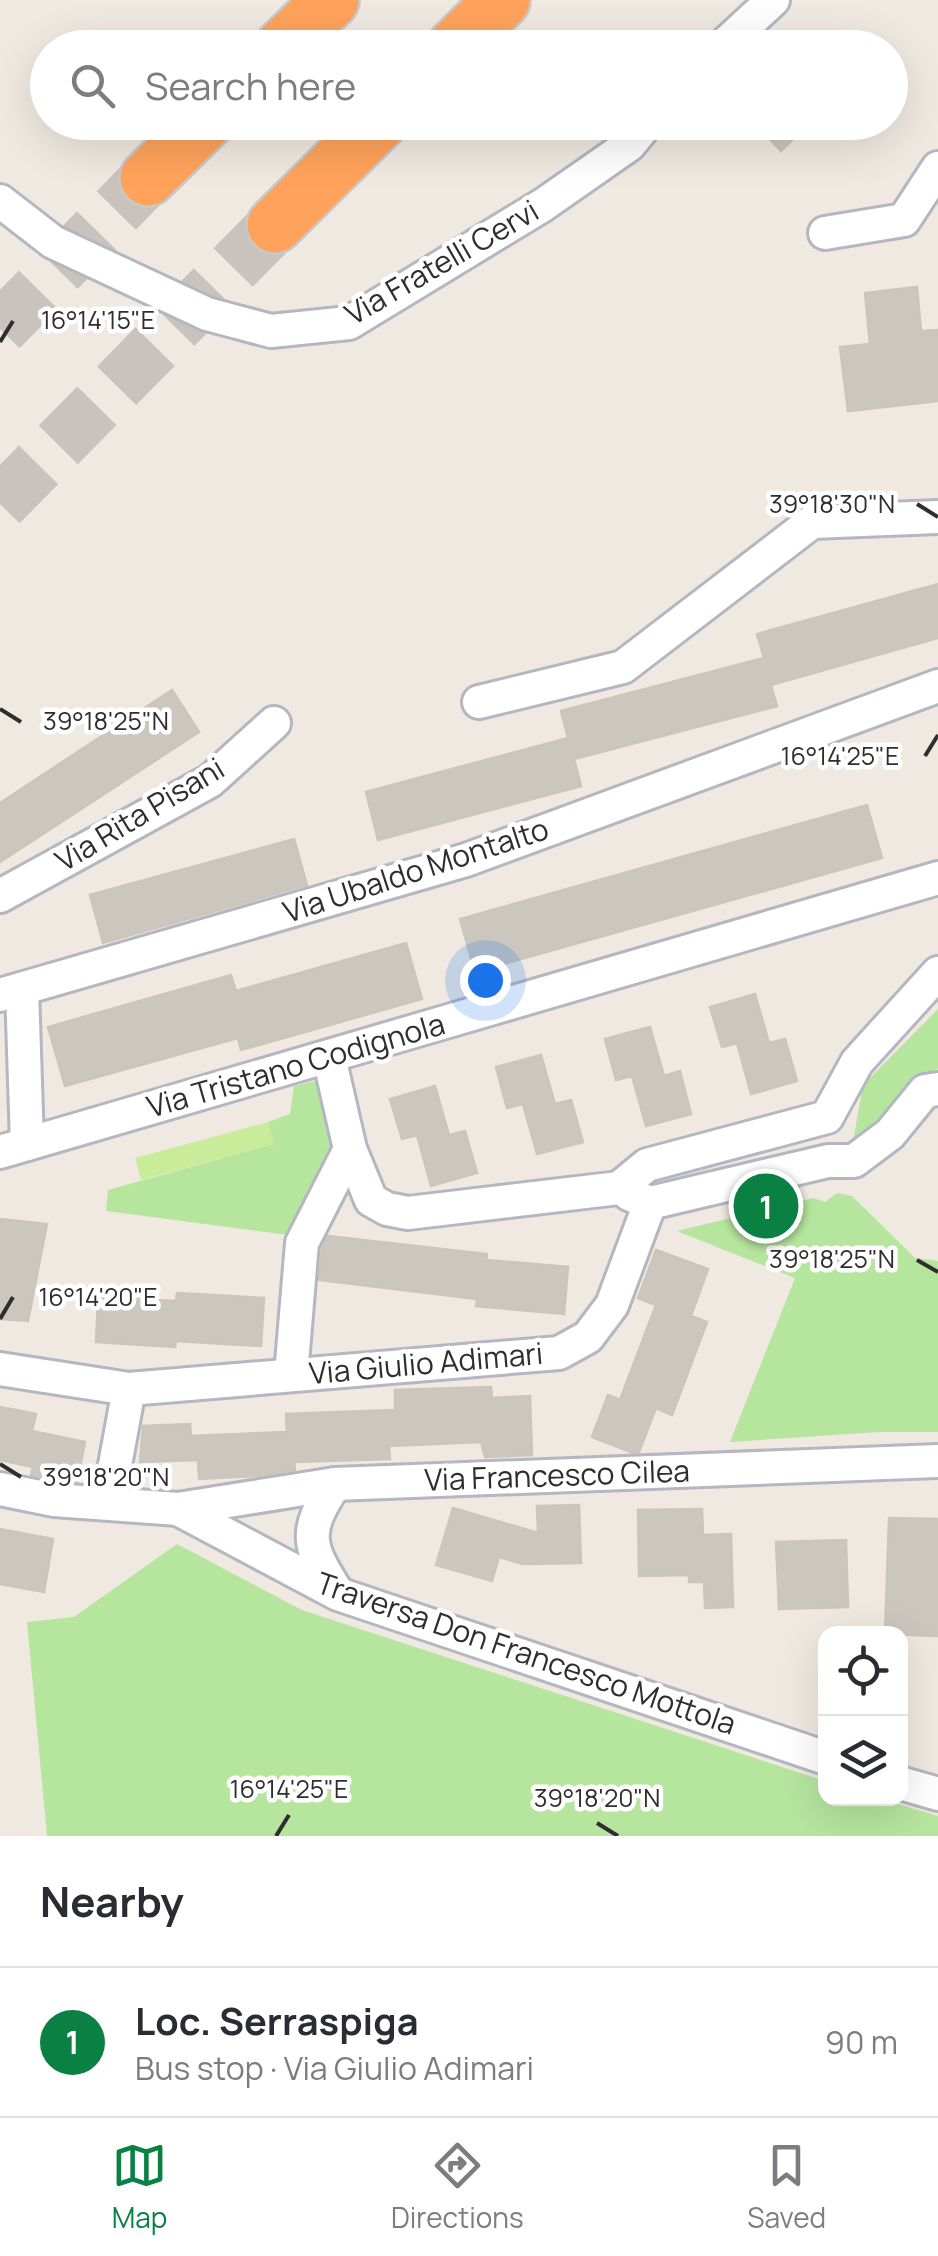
<!DOCTYPE html>
<meta charset="utf-8">
<style>
:root{--surface:#fff;--page:#f2f2f3;--text:#2b2b33;--muted:#7c7c81;--line:#e1e1e2;--accent:#0b8043}
body{margin:0;font-family:Manrope,sans-serif;background:var(--page);color:var(--text)}
.controls{position:absolute;right:30px;bottom:30px;display:grid;overflow:hidden;border-radius:20px;box-shadow:0 10px 40px #0002}
.controls button{width:90px;height:90px;display:grid;place-items:center;padding:0;border:0;border-bottom:2px solid var(--line);background:var(--surface);color:var(--text);font:50px sans-serif}
.you{position:absolute;left:485px;top:980px;width:35px;height:35px;margin:-25px;border:8px solid #fff;border-radius:50%;background:#1a73e8;box-shadow:0 0 0 15px #1a73e833}
.badge{display:grid;place-items:center;width:65px;height:65px;border-radius:50%;background:var(--accent);color:#fff;font-size:32px;font-weight:700}
.pin{position:absolute;translate:-50% -50%;border:5px solid #fff;box-shadow:0 2px 10px #0006}
.list{margin:0;padding:0;list-style:none}
h2{display:flex;justify-content:space-between;align-items:center;height:130px;margin:0;padding:0 40px;font-size:42px}
h2 small{font-size:32px;font-weight:400;color:var(--muted)}
.list li{display:grid;grid-template-columns:65px 1fr auto;gap:30px;align-items:center;box-sizing:border-box;height:150px;padding:0 40px;border-top:2px solid var(--line)}
.list b{display:block;font-size:38px;white-space:nowrap}
.list p{margin:0;font-size:32px;white-space:nowrap;color:var(--muted)}
.list em{font-size:32px;font-style:normal;color:var(--muted)}
.icon{flex:none;width:55px;height:55px;fill:none;stroke:currentColor;stroke-width:2;stroke-linecap:round;stroke-linejoin:round}
.map{position:relative;flex:none;width:938px;height:1836px;overflow:hidden}
.search{position:absolute;background:var(--surface);box-shadow:0 10px 40px #0002;left:30px;right:30px;top:30px;height:110px;display:flex;align-items:center;gap:25px;box-sizing:border-box;padding:0 35px;border-radius:55px;color:var(--muted);font-size:38px}
.sheet{height:280px;background:var(--surface)}
nav{display:flex;justify-content:space-around;align-items:center;box-sizing:border-box;height:140px;border-top:2px solid var(--line);background:var(--surface);font-size:28px;color:var(--muted)}
nav a{display:grid;justify-items:center;gap:5px}
nav .on{color:var(--accent)}
.map>svg:first-child{display:block}
.green{fill:#b6e59e}
.pitch{fill:#c9ec9a}
.building{fill:#cbc7bf;stroke:#cbc5ba;stroke-width:2.5}
.lines{fill:none;stroke-linecap:round;stroke-linejoin:round}
.highway-tunnel{stroke:#c8c4bd;stroke-width:55;stroke-dasharray:55 28;stroke-linecap:butt}
.street-casing{stroke:#b4b7c1;stroke-width:38}
.highway-casing{stroke:#c9c9c9;stroke-width:60}
.street{stroke:#fff;stroke-width:32}
.highway{stroke:#ffa35c;stroke-width:55}
.ticks{fill:none;stroke:#2e2e2e;stroke-width:4}
.labels{text-anchor:middle;stroke-width:9;stroke-linejoin:round;paint-order:stroke}
.street-label{font-size:30px;fill:#2e2e2e;stroke:#fff}
.ticks-label{font-size:25px;text-anchor:middle;fill:#2e2e2e;stroke:#fff;stroke-width:9;stroke-linejoin:round;paint-order:stroke}
</style>
<div class="map">
<svg width="938" height="1836" viewBox="0 0 938 1836">
<rect width="100%" height="100%" fill="#efe9e1"/>
<g class="green">
<polygon points="938,1009 938,1069 930,1072 852,1147 863,1085"/>
<polygon points="315,1081 333,1144 288,1235 106,1211 108,1190 273,1144 268,1122 290,1114 294,1086"/>
<polygon points="837,1193 852,1196 915,1258 938,1261 938,1432 879,1432 730,1442 795,1278 677,1231 814,1198 825,1202"/>
<polygon points="177,1544 302,1610 825,1781 826,1798 882,1799 938,1816 938,1836 47,1836 27,1622 74,1617"/>
</g>
<polygon class="pitch" points="268,1122 274,1144 141,1180 135,1158"/>
<g class="building">
<polygon points="754,122 810,122 781,151"/>
<polygon points="917,287 921,331 938,330 938,401 848,411 840,347 870,344 865,293"/>
<polygon points="938,584 938,638 771,685 777,706 574,759 581,786 378,840 366,792 568,738 561,711 764,658 757,634"/>
<polygon points="172,690 199,732 0,862 0,803"/>
<polygon points="867,805 882,858 475,972 460,919"/>
<polygon points="294,839 307,885 103,943 90,895"/>
<polygon points="406,943 422,999 241,1050 238,1038 65,1086 48,1027 231,975 236,991"/>
<polygon points="755,994 769,1043 785,1039 797,1081 751,1094 737,1043 722,1047 710,1007"/>
<polygon points="650,1027 664,1076 680,1071 691,1114 646,1126 632,1076 616,1080 605,1039"/>
<polygon points="541,1055 555,1104 571,1100 583,1142 537,1154 523,1104 507,1108 496,1067"/>
<polygon points="435,1086 449,1135 465,1131 477,1173 431,1186 417,1135 402,1139 390,1099"/>
<polygon points="0,1219 47,1224 28,1321 0,1319"/>
<polygon points="328,1236 487,1254 486,1260 568,1267 564,1314 476,1306 477,1299 319,1280 322,1249"/>
<polygon points="656,1250 708,1269 691,1316 707,1322 672,1415 656,1408 639,1452 633,1453 592,1437 608,1395 620,1400 656,1305 638,1298"/>
<polygon points="177,1293 264,1298 261,1346 176,1341 175,1347 96,1342 98,1297 176,1301"/>
<polygon points="491,1387 492,1398 530,1396 532,1455 485,1457 481,1442 389,1446 390,1459 294,1462 295,1470 258,1476 199,1479 198,1460 140,1462 143,1426 190,1424 191,1436 287,1432 286,1414 395,1410 395,1390"/>
<polygon points="0,1407 36,1414 32,1431 85,1442 77,1482 31,1475 33,1467 0,1460"/>
<polygon points="579,1505 581,1563 523,1564 499,1557 492,1581 436,1565 453,1508 538,1533 537,1506"/>
<polygon points="702,1509 703,1535 731,1534 733,1607 705,1608 704,1582 689,1582 689,1575 639,1576 638,1510"/>
<polygon points="889,1518 938,1519 938,1636 885,1634"/>
<polygon points="0,1529 53,1539 44,1592 0,1584"/>
<polygon points="846,1540 848,1607 779,1609 776,1542"/>
</g>
<g class="lines">
<g class="highway-tunnel">
<polyline points="0,329 148,178"/>
<polyline points="0,504 275,225"/>
</g>
<defs>
<g id="street">
<polyline points="721,48 773,0"/>
<polyline points="0,201 53,242 207,314 271,331 349,323 543,205 629,145 648,122"/>
<polyline points="825,233 904,220 938,168"/>
<polyline points="479,702 623,667 812,522 938,517"/>
<polyline points="0,896 210,781 274,723"/>
<polyline points="22,989 27,1144"/>
<polyline points="0,995 466,860 938,686"/>
<polyline points="329,1057 350,1149 371,1200 387,1209 408,1213 619,1188"/>
<polyline points="0,1152 938,878"/>
<polyline points="619,1188 647,1165 827,1117 857,1062 938,973"/>
<polyline points="629,1194 650,1203 828,1161 854,1161 890,1134 925,1091 938,1089"/>
<polyline points="0,1369 129,1389 559,1353 588,1337 612,1305 650,1203"/>
<polyline points="291,1375 302,1243 350,1149"/>
<path d="M335,1484C303,1532 307,1545 337,1592"/>
<polyline points="0,1489 54,1500 178,1509 335,1484 938,1461"/>
<polyline points="108,1503 129,1389"/>
<polyline points="178,1509 338,1594 826,1758"/>
<polyline points="900,1783 938,1794"/>
</g>
<g id="highway">
<polyline points="282,48 331,0"/>
<polyline points="454,48 502,0"/>
<polyline points="148,178 205,122"/>
<polyline points="275,225 379,122"/>
</g>
</defs>
<use href="#street" class="street-casing"/>
<use href="#highway" class="highway-casing"/>
<use href="#street" class="street"/>
<use href="#highway" class="highway"/>
</g>
<path class="ticks" d="M0,342L13,321M917,504L938,517M0,709L21,722M925,756L938,735M917,1260L938,1272M0,1319L13,1297M0,1464L21,1477M597,1823L618,1836M276,1836L289,1815"/>
<g class="labels">
<g class="street-label">
<text transform="translate(442 263) rotate(-30)" y="10">Via Fratelli Cervi</text>
<text transform="translate(140 815) rotate(-31)" y="10">Via Rita Pisani</text>
<text transform="translate(416 871) rotate(-18)" y="10">Via Ubaldo Montalto</text>
<text transform="translate(296 1066) rotate(-16)" y="10">Via Tristano Codignola</text>
<text transform="translate(426 1364) rotate(-5)" y="10">Via Giulio Adimari</text>
<text transform="translate(557 1476) rotate(-2)" y="10">Via Francesco Cilea</text>
<text transform="translate(526 1654) rotate(19)" y="10">Traversa Don Francesco Mottola</text>
</g>
</g>
<g class="ticks-label">
<text x="98" y="329">16°14'15"E</text>
<text x="832" y="513">39°18'30"N</text>
<text x="106" y="730">39°18'25"N</text>
<text x="840" y="765">16°14'25"E</text>
<text x="832" y="1268">39°18'25"N</text>
<text x="98" y="1306">16°14'20"E</text>
<text x="106" y="1486">39°18'20"N</text>
<text x="289" y="1798">16°14'25"E</text>
<text x="597" y="1807">39°18'20"N</text>
</g>
</svg>
<div class="controls">
<button><svg class="icon" aria-label="locate" viewBox="0 0 24 24"><circle cx="12" cy="12" r="6"/><path d="M12 2v4M12 18v4M2 12h4M18 12h4"/></svg></button>
<button><svg class="icon" aria-label="layers" viewBox="0 0 24 24"><path d="M12 4l9 5-9 5-9-5zM3 14l9 5 9-5"/></svg></button>
</div>
<div class="you"></div>
<div class="pin badge" style="left:766px;top:1206px">1</div>
<div class="search"><svg class="icon" aria-label="search" viewBox="0 0 24 24"><circle cx="10" cy="10" r="6"/><path d="M15 15l6 6"/></svg>Search here</div>
</div>
<section class="sheet">
<h2>Nearby<small></small></h2>
<ul class="list">
<li><span class="badge">1</span><div><b>Loc. Serraspiga</b><p>Bus stop · Via Giulio Adimari</p></div><em>90 m</em></li>
</ul>
</section>
<nav>
<a class="on"><svg class="icon" aria-label="map" viewBox="0 0 24 24"><path d="M3 6l6-2 6 2 6-2v14l-6 2-6-2-6 2zM9 4v14M15 6v14"/></svg>Map</a>
<a><svg class="icon" aria-label="directions" viewBox="0 0 24 24"><path d="M12 3l9 9-9 9-9-9zM9 14v-3h6M13 9l2 2-2 2"/></svg>Directions</a>
<a><svg class="icon" aria-label="saved" viewBox="0 0 24 24"><path d="M7 4h10v16l-5-4-5 4z"/></svg>Saved</a>
</nav>
